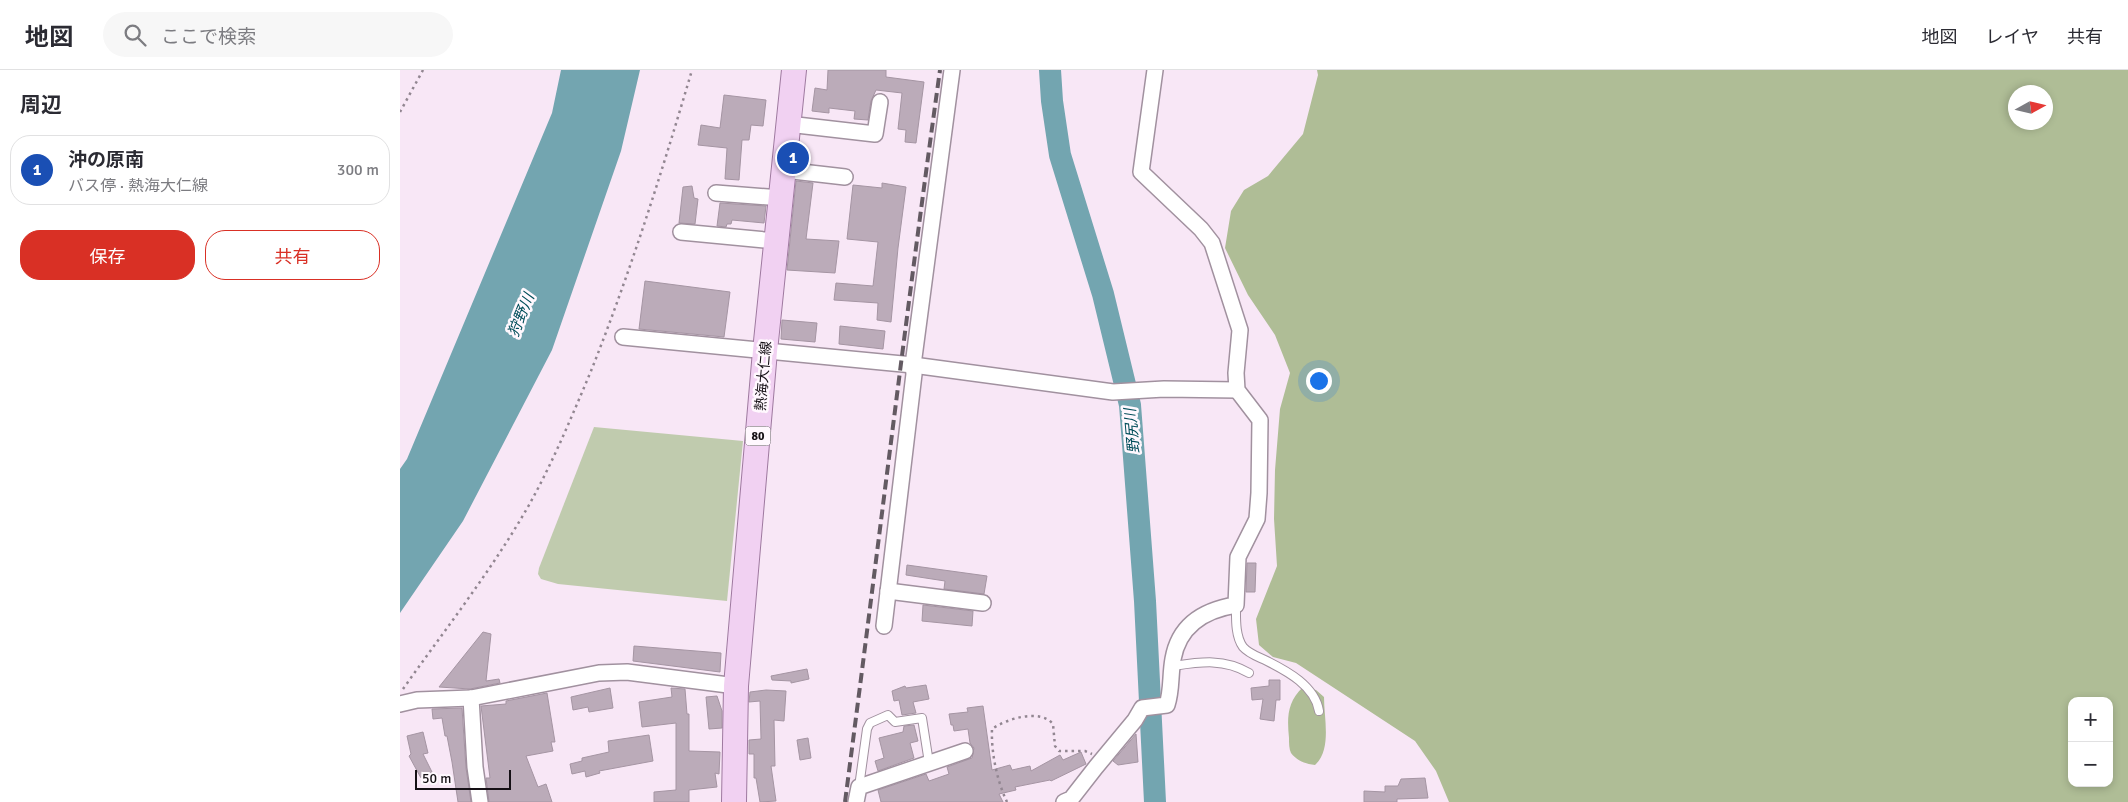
<!DOCTYPE html>
<html lang="ja">
<meta charset="utf-8">
<style>
:root{--surface:#fff;--page:#f7f7f7;--text:#2b2b33;--muted:#7c7c81;--line:#e1e1e2;--accent:#d93025}
body{margin:0;font-family:Signika,"Noto Sans JP",sans-serif;background:var(--page);color:var(--text)}
.controls{position:absolute;right:15px;bottom:15px;display:grid;overflow:hidden;border-radius:10px;box-shadow:0 2px 8px #0003}
.controls button{width:45px;height:45px;display:grid;place-items:center;padding:0;border:0;border-bottom:1px solid var(--line);background:var(--surface);color:var(--text);font:25px sans-serif}
.compass{position:absolute;left:1608px;top:15px;width:45px;height:45px;border-radius:50%;background:var(--surface);box-shadow:0 2px 8px #0003;rotate:82deg}
.scale{position:absolute;left:15px;bottom:12px;width:96px;box-sizing:border-box;padding-left:5px;border:2px solid #151015;border-top:0;font-size:14px;line-height:18px;white-space:nowrap;color:#151015;-webkit-text-stroke:4px #fff8fe;paint-order:stroke}
.you{position:absolute;left:918px;top:310px;width:18px;height:18px;margin:-12px;border:4px solid #fff;border-radius:50%;background:#1a73e8;box-shadow:0 0 0 8px #1a73e833}
.badge{display:grid;place-items:center;width:32px;height:32px;border-radius:50%;background:var(--accent);color:#fff;font-size:16px;font-weight:700}
.pin{position:absolute;translate:-50% -50%;border:2px solid #fff;box-shadow:0 1px 5px #0006}
.list{margin:0;padding:0;list-style:none}
h2{display:flex;justify-content:space-between;align-items:center;height:65px;margin:0;padding:0 20px;font-size:21px}
h2 small{font-size:16px;font-weight:400;color:var(--muted)}
.list li{display:grid;grid-template-columns:32px 1fr auto;gap:15px;align-items:center;box-sizing:border-box;height:70px;margin:0 10px 10px;padding:0 10px;border:1px solid var(--line);border-radius:20px}
.list b{display:block;font-size:19px;white-space:nowrap}
.list p{margin:0;font-size:16px;white-space:nowrap;color:var(--muted)}
.list em{font-size:16px;font-style:normal;color:var(--muted)}
.actions{display:flex;gap:10px;padding:15px 20px}
.actions a{flex:1;padding:11px 0;border:1px solid var(--accent);border-radius:20px;text-align:center;font-size:18px;color:var(--accent)}
.actions .main{background:var(--accent);color:#fff}
.icon{flex:none;width:28px;height:28px;fill:none;stroke:currentColor;stroke-width:2;stroke-linecap:round;stroke-linejoin:round}
.map{position:relative;flex:none;width:1728px;height:732px;overflow:hidden}
header{display:flex;align-items:center;gap:30px;box-sizing:border-box;height:70px;padding:0 25px;background:var(--surface);border-bottom:1px solid var(--line)}
header strong{font-size:24px}
nav{display:flex;gap:28px;margin-inline-start:auto;font-size:18px}
.search{width:350px;height:45px;background:var(--page);display:flex;align-items:center;gap:12px;box-sizing:border-box;padding:0 18px;border-radius:28px;color:var(--muted);font-size:19px}
main{display:flex}
aside{flex:1;background:var(--surface)}
.map>svg:first-child{display:block}
.green{fill:#c0cbae}
.forest{fill:#afbd96;fill-rule:evenodd}
.water{fill:#73a5b0}
.lines{fill:none;stroke-linecap:round;stroke-linejoin:round}
.river{stroke:#73a5b0;stroke-width:22}
.building{fill:#bbabb9;stroke:#a595a3}
.service-casing{stroke:#a1919f;stroke-width:10}
.minor-casing{stroke:#a1919f;stroke-width:18}
.primary-casing{stroke:#9e799f;stroke-width:26}
.path{stroke:#928691;stroke-width:2.5;stroke-dasharray:2.5 4;stroke-linecap:butt}
.service{stroke:#fff;stroke-width:8}
.minor{stroke:#fff;stroke-width:15}
.primary{stroke:#f1d1f2;stroke-width:24}
.rail{stroke:#635a62;stroke-width:4;stroke-dasharray:10 5;stroke-linecap:butt}
.labels{text-anchor:middle;stroke-width:5;stroke-linejoin:round;paint-order:stroke}
.shield{fill:#fff8fe;stroke:#5b565b;stroke-width:1}
.shield-label{font-size:12px;font-weight:bold;fill:#151015}
.street-label{font-size:14px;fill:#151015;stroke:#fff8fe}
.water-label{font-size:15px;font-style:italic;fill:#004d59;stroke:#fff8fe}
</style>
<header>
<strong>地図</strong>
<div class="search"><svg class="icon" aria-label="search" viewBox="0 0 24 24"><circle cx="10" cy="10" r="6"/><path d="M15 15l6 6"/></svg>ここで検索</div>
<nav><a>地図</a><a>レイヤ</a><a>共有</a></nav>
</header>
<main>
<aside>
<h2>周辺<small></small></h2>
<ul class="list">
<li><span class="badge" style="background:#1a4fb4">1</span><div><b>沖の原南</b><p>バス停 · 熱海大仁線</p></div><em>300 m</em></li>
</ul>
<div class="actions"><a class="main">保存</a><a>共有</a></div>
</aside>
<div class="map">
<svg width="1728" height="732" viewBox="0 0 1728 732">
<rect width="100%" height="100%" fill="#f8e7f6"/>
<polygon class="green" points="194,357 343,371 327,531 158,514 141,509 138,504 139,498"/>
<g class="forest">
<path d="M917,0H1728V732H1049L1036,701L1015,671L896,593L873,587L859,575L856,549L877,496L874,449L875,400L880,339L890,303L875,265L848,225L825,178L831,141L844,120L868,106L903,64L918,5ZM1616,22H1646V52H1616ZM1672,631H1709V713H1672Z"/>
<path d="M903,617L916,620L924,627C924,649 932,679 915,695C906,694 897,691 891,683C889,679 889,673 889,668C887,648 887,632 903,617Z"/>
</g>
<polygon class="water" points="161,0 240,0 221,81 152,280 63,451 0,543 0,399 7,389 152,43"/>
<g class="lines">
<polyline class="river" points="650,0 652,31 660,85 703,224 730,335 745,531 755,732"/>
</g>
<g class="building">
<polygon points="428,0 486,0 486,7 524,12 516,73 505,72 506,60 498,59 502,23 476,20 471,31 468,50 454,49 455,41 429,38 429,43 412,41 415,18 427,20"/>
<polygon points="324,25 366,30 363,56 351,55 349,70 342,70 339,110 325,109 327,78 298,75 301,55 320,58"/>
<polygon points="396,111 413,113 406,169 439,171 435,203 387,200"/>
<polygon points="482,113 506,117 498,178 491,252 477,250 478,233 434,230 436,213 473,216 478,172 447,169 453,115 482,118"/>
<polygon points="292,116 294,128 298,129 295,154 279,153 283,117"/>
<polygon points="320,133 366,136 364,153 332,150 331,154 327,154 326,157 317,156"/>
<polygon points="245,211 330,222 324,267 239,259"/>
<polygon points="382,250 417,253 415,272 381,269"/>
<polygon points="440,256 485,261 483,279 439,274"/>
<polygon points="847,493 856,493 855,522 846,522"/>
<polygon points="507,495 587,506 584,524 544,519 545,511 506,505"/>
<polygon points="523,535 573,541 572,556 522,551"/>
<polygon points="83,562 91,564 86,611 99,609 100,613 70,619 39,617"/>
<polygon points="234,576 321,583 320,602 233,591"/>
<polygon points="407,599 409,609 391,613 391,611 372,610 371,606"/>
<polygon points="869,610 880,610 880,630 876,630 874,651 860,649 863,629 852,630 851,618 869,616"/>
<polygon points="526,615 529,629 513,632 516,643 502,645 499,630 494,631 492,621 505,616 506,618"/>
<polygon points="210,618 213,638 189,642 188,637 173,640 171,627"/>
<polygon points="271,618 285,619 287,644 289,644 289,681 320,682 319,704 315,703 317,717 289,720 289,732 254,732 254,722 276,720 276,653 242,657 239,632 272,627"/>
<polygon points="366,620 386,621 384,651 374,650 375,696 371,696 376,731 360,732 356,708 354,708 354,684 349,684 349,670 361,669 360,631 349,632 350,622"/>
<polygon points="147,623 155,672 151,672 153,681 126,686 138,717 146,714 152,732 89,732 86,708 90,708 81,636 106,634 106,631"/>
<polygon points="317,626 322,641 322,658 309,659 306,627"/>
<polygon points="583,636 592,700 610,695 612,700 630,696 631,701 660,685 663,690 681,682 686,694 651,711 650,710 615,717 616,720 599,724 603,732 481,732 478,720 526,704 529,711 549,704 547,697 572,688 574,678 570,673 568,659 554,661 553,655 551,655 549,644 568,642 567,638"/>
<polygon points="62,638 66,698 71,732 58,732 52,692 47,666 45,666 42,648 33,649 32,639"/>
<polygon points="514,655 518,671 510,673 514,688 478,701 475,691 484,688 479,668 503,662 504,656"/>
<polygon points="23,662 28,683 23,684 32,702 21,708 9,686 11,684 7,666"/>
<polygon points="736,664 738,692 718,695 713,691"/>
<polygon points="249,665 253,691 199,701 200,703 186,707 185,701 172,704 170,694 182,691 182,688 209,682 208,671"/>
<polygon points="408,668 411,688 400,690 397,670"/>
<polygon points="1025,708 1028,728 997,729 997,732 964,732 964,721 985,722 985,716 998,716 1001,709"/>
</g>
<g class="lines">
<defs>
<g id="service">
<path d="M836,535C836,548 835,566 843,577C849,584 859,587 867,591C887,601 915,616 919,641"/>
<path d="M773,596C800,592 824,588 849,603"/>
<polyline points="459,717 467,659 470,653 488,645 495,652 522,648 529,693"/>
</g>
<g id="minor">
<polyline points="388,54 475,64 480,32"/>
<polyline points="384,100 445,107"/>
<polyline points="316,123 381,128"/>
<polyline points="281,162 376,171"/>
<polyline points="223,267 513,295 713,322 764,319 837,320"/>
<polyline points="488,521 583,533"/>
<polyline points="484,556 514,304 513,295 552,0"/>
<polyline points="71,628 75,697 80,732"/>
<polyline points="0,634 17,630 71,628 199,603 227,602 336,616"/>
<polyline points="456,732 459,717 565,681"/>
<path d="M664,732L671,729L696,697L735,650L742,638L767,635C772,620 770,605 773,589C779,555 804,540 836,535L838,487L857,449L859,423L860,350L837,320L836,303L840,260L812,173L801,159L741,102L755,0"/>
</g>
<polyline id="primary" points="334,732 336,616 365,281 394,0"/>
</defs>
<use href="#service" class="service-casing"/>
<use href="#minor" class="minor-casing"/>
<use href="#primary" class="primary-casing"/>
<g class="path">
<polyline points="0,42 23,0"/>
<path d="M3,619C46,558 92,500 129,435C153,392 172,346 191,301C230,203 262,102 292,0"/>
<path d="M607,732C597,711 591,682 592,659C606,649 640,638 653,654L655,676L659,681H685L692,684"/>
</g>
<use href="#service" class="service"/>
<use href="#minor" class="minor"/>
<use href="#primary" class="primary"/>
<path class="rail" d="M445,732C477,488 506,244 540,0"/>
</g>
<g class="labels">
<rect class="shield" x="345.5" y="356.5" width="25" height="19" rx="4"/>
<g class="shield-label">
<text x="358" y="370">80</text>
</g>
<g class="street-label">
<text transform="translate(363 306) rotate(-85)" y="5">熱海大仁線</text>
</g>
<g class="water-label">
<text transform="translate(121 245) rotate(-68)" y="5">狩野川</text>
<text transform="translate(732 361) rotate(-95)" y="5">野尻川</text>
</g>
</g>
</svg>
<div class="controls">
<button>+</button>
<button>−</button>
</div>
<svg class="compass" viewBox="-18 -18 36 36"><path d="M0-13l5 13h-10z" fill="#e53935"/><path d="M0 13l5-13h-10z" fill="#7c7c81"/></svg>
<div class="scale">50 m</div>
<div class="you"></div>
<div class="pin badge" style="left:393px;top:88px;background:#1a4fb4">1</div>
</div>
</main>
